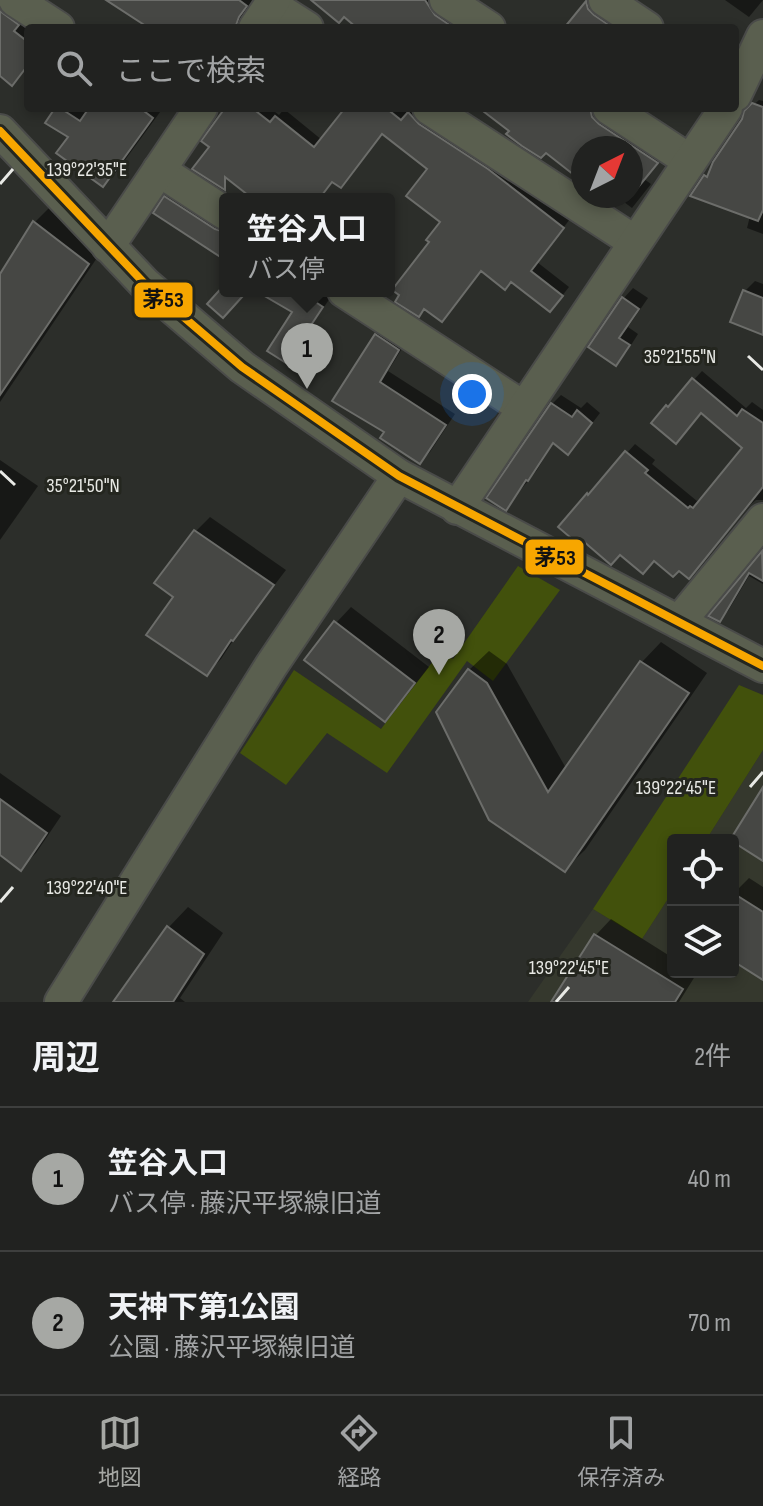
<!DOCTYPE html>
<html lang="ja">
<meta charset="utf-8">
<style>
:root{--surface:#212220;--page:#2d2f2d;--text:#f1f3f6;--muted:#a2a4a5;--line:#3e3f3e;--accent:#a6a8a4}
body{margin:0;font-family:"Sofia Sans Condensed","Noto Sans JP",sans-serif;background:var(--page);color:var(--text)}
.controls{position:absolute;right:24px;bottom:24px;display:grid;overflow:hidden;border-radius:8px;box-shadow:0 4px 12px #0003}
.controls button{width:72px;height:72px;display:grid;place-items:center;padding:0;border:0;border-bottom:2px solid var(--line);background:var(--surface);color:var(--text);font:40px sans-serif}
.compass{position:absolute;left:571px;top:136px;width:72px;height:72px;border-radius:50%;background:var(--surface);box-shadow:0 4px 12px #0003;rotate:42deg}
.you{position:absolute;left:472px;top:394px;width:28px;height:28px;margin:-20px;border:6px solid #fff;border-radius:50%;background:#1a73e8;box-shadow:0 0 0 12px #1a73e833}
.badge{display:grid;place-items:center;width:52px;height:52px;border-radius:50%;background:var(--accent);color:#111;font-size:26px;font-weight:700}
.pin{position:absolute;translate:-50% -66px;filter:drop-shadow(0 2px 4px #0008)}
.pin::after{content:'';position:absolute;top:42px;width:28px;height:24px;background:inherit;clip-path:polygon(0 0,100% 0,50% 100%)}
.popup{position:absolute;left:219px;top:193px;width:176px;height:104px;box-sizing:border-box;display:grid;place-content:center;border-radius:8px;background:var(--surface);filter:drop-shadow(0 2px 6px #0005);font-size:26px;white-space:nowrap;color:var(--muted)}
.popup b{font-size:30px;color:var(--text)}
.popup::after{content:'';position:absolute;left:50%;top:100%;margin-left:-16px;border:16px solid transparent;border-top-color:var(--surface)}
.list{margin:0;padding:0;list-style:none}
h2{display:flex;justify-content:space-between;align-items:center;height:104px;margin:0;padding:0 32px;font-size:34px}
h2 small{font-size:26px;font-weight:400;color:var(--muted)}
.list li{display:grid;grid-template-columns:52px 1fr auto;gap:24px;align-items:center;box-sizing:border-box;height:144px;padding:0 32px;border-top:2px solid var(--line)}
.list b{display:block;font-size:30px;white-space:nowrap}
.list p{margin:0;font-size:26px;white-space:nowrap;color:var(--muted)}
.list em{font-size:26px;font-style:normal;color:var(--muted)}
.icon{flex:none;width:44px;height:44px;fill:none;stroke:currentColor;stroke-width:2;stroke-linecap:round;stroke-linejoin:round}
.map{position:relative;flex:none;width:763px;height:1002px;overflow:hidden}
.search{position:absolute;background:var(--surface);box-shadow:0 4px 12px #0003;left:24px;right:24px;top:24px;height:88px;display:flex;align-items:center;gap:20px;box-sizing:border-box;padding:0 28px;border-radius:8px;color:var(--muted);font-size:30px}
.sheet{height:392px;background:var(--surface)}
nav{display:flex;justify-content:space-around;align-items:center;box-sizing:border-box;height:112px;border-top:2px solid var(--line);background:var(--surface);font-size:22px;color:var(--muted)}
nav a{display:grid;justify-items:center;gap:4px}
nav .on{color:var(--accent)}
.map>svg:first-child{display:block}
.built{fill:#35382d}
.green{fill:#42510c}
.shadow{fill:#0007}
.building{fill:#464744;stroke:#6c6d6a;stroke-width:2}
.lines{fill:none;stroke-linecap:round;stroke-linejoin:round}
.minor-casing{stroke:#4a4b49;stroke-width:36}
.minor{stroke:#5a5f4f;stroke-width:32}
.bus-1-casing{stroke:#24261f;stroke-width:14}
.bus-1{stroke:#f7a600;stroke-width:8}
.ticks{fill:none;stroke:#e8e9e5;stroke-width:3}
.ticks-label{font-size:20px;text-anchor:middle;fill:#e8e9e5;stroke:#24261f;stroke-width:6;stroke-linejoin:round;paint-order:stroke}
.line-badge{stroke:#24261f;stroke-width:3}
.pale-badge-label{font-size:22px;text-anchor:middle;font-weight:bold;fill:#111}
</style>
<div class="map">
<svg width="763" height="1002" viewBox="0 0 763 1002">
<rect width="100%" height="100%" fill="#2c2e2a"/>
<polygon class="built" points="763,750 763,1002 528,1002 593,909 642,939 673,891 673,972 733,972 733,840 706,840"/>
<g class="green">
<polygon points="518,566 560,590 493,681 467,661 387,773 327,733 286,785 240,753 294,670 381,729 440,652 453,659"/>
<polygon points="739,685 763,695 763,750 706,840 673,840 673,891 642,939 593,909"/>
</g>
<g class="shadow">
<polygon points="110,0 252,0 243,18 234,27 209,28 153,28"/>
<polygon points="320,0 435,0 468,28 360,28"/>
<polygon points="589,0 629,28 566,28"/>
<polygon points="725,0 763,0 749,17"/>
<polygon points="8,6 24,17 19,23 28,30 28,64 0,74 0,14"/>
<polygon points="759,100 763,101 763,234 747,228 750,216 705,177 712,170 744,120 746,112"/>
<polygon points="57,108 163,108 117,171 103,185"/>
<polygon points="224,108 270,108 279,115 284,109 322,140 347,108 420,108 496,162 570,219 537,262 569,287 558,301 512,281 482,269 426,308 419,315 432,242 443,222 429,169 383,132 333,180 318,199 256,199 212,147 226,110"/>
<polygon points="492,108 598,108 663,155 644,179 651,184 632,208 616,196 631,196 631,148 583,148 583,179 546,151 511,131"/>
<polygon points="175,189 225,221 225,258 166,198"/>
<polygon points="54,203 107,243 0,402 0,277 34,223"/>
<polygon points="755,281 763,284 763,333 745,291"/>
<polygon points="633,288 648,298 628,327 638,334 626,353 615,364 623,299"/>
<polygon points="260,291 320,291 330,298 294,352 286,361 295,312"/>
<polygon points="387,325 408,339 388,371 455,414 430,452 420,462 387,432 334,401 376,335"/>
<polygon points="702,371 746,408 752,402 763,410 763,500 756,500 751,504 689,577 679,568 654,559 620,553 561,527 635,444 655,460 652,464 697,501 700,498 702,500 745,448 702,411 654,423"/>
<polygon points="561,395 581,408 587,402 600,413 577,443 554,442 537,470 506,508 552,404"/>
<polygon points="0,460 38,486 0,540"/>
<polygon points="210,517 286,570 240,630 221,659 207,673 176,596 157,583 196,531"/>
<polygon points="763,553 763,584 749,576 728,611 720,620 712,615"/>
<polygon points="351,607 429,667 400,704 385,720 336,623"/>
<polygon points="661,642 707,673 585,850 565,869 469,670 489,651 507,664 567,770 642,662"/>
<polygon points="0,773 61,816 36,853 21,868 0,853"/>
<polygon points="749,878 763,887 763,977 733,958 733,883 739,888"/>
<polygon points="188,907 223,933 180,998 185,1002 115,1002 169,927"/>
<polygon points="611,919 673,958 673,972 697,973 679,1002 553,1002 596,935"/>
</g>
<g class="building">
<polygon points="106,0 239,0 247,6 239,17 235,28 149,28"/>
<polygon points="311,0 425,0 435,15 454,28 357,28 344,17 339,23"/>
<polygon points="586,1 588,9 594,15 613,28 564,28"/>
<polygon points="0,11 19,25 14,31 28,42 28,65 12,86 0,76"/>
<polygon points="752,103 763,107 763,210 758,221 690,196 704,175 707,177 713,162 742,119 744,111"/>
<polygon points="55,108 60,108 80,121 89,108 140,108 153,118 103,187 56,153 68,137 45,123"/>
<polygon points="225,108 252,108 270,122 275,116 314,147 345,108 386,108 401,120 408,112 419,124 488,169 564,228 531,271 563,296 550,312 511,282 505,290 481,271 442,322 424,309 419,317 395,302 399,295 392,290 429,242 426,240 440,222 406,196 427,169 382,134 341,188 332,182 319,199 253,199 225,177 225,190 192,169 209,147 201,141"/>
<polygon points="479,108 590,108 592,117 599,124 658,163 631,196 631,148 583,148 583,182 546,153 541,158 522,146 506,134 509,131"/>
<polygon points="164,196 215,229 225,232 225,260 153,213"/>
<polygon points="33,221 89,264 0,395 0,274"/>
<polygon points="225,284 225,291 235,291 242,297 223,318 207,304"/>
<polygon points="743,290 763,298 763,335 730,322"/>
<polygon points="256,291 299,291 323,307 286,363 267,351 292,312"/>
<polygon points="622,297 639,309 619,338 630,345 616,366 588,347"/>
<polygon points="375,334 399,350 380,382 446,425 420,464 380,438 384,432 332,401"/>
<polygon points="692,378 737,416 742,409 763,423 763,487 689,579 679,571 673,577 654,561 643,574 620,555 611,565 582,540 578,544 558,527 587,493 588,495 625,451 648,470 645,473 688,508 690,506 693,508 742,448 701,413 676,444 651,423 666,405 668,407"/>
<polygon points="551,403 572,417 577,410 592,423 568,455 553,443 528,481 526,480 506,511 486,498"/>
<polygon points="194,530 274,585 233,641 231,640 207,676 146,635 173,597 154,583"/>
<polygon points="762,551 763,581 749,573 720,622 708,616"/>
<polygon points="334,621 415,683 385,722 304,660"/>
<polygon points="640,661 689,693 565,872 489,820 436,712 468,669 487,683 548,792"/>
<polygon points="763,787 763,861 730,840"/>
<polygon points="0,799 47,833 21,871 0,855"/>
<polygon points="733,893 763,912 763,980 733,961"/>
<polygon points="167,926 204,954 173,1002 113,1002"/>
<polygon points="594,934 683,989 675,1002 551,1002"/>
</g>
<g class="lines">
<defs>
<g id="minor">
<polyline points="15,0 58,28"/>
<polyline points="446,0 489,28"/>
<polyline points="605,0 647,28"/>
<polyline points="271,5 307,28"/>
<polyline points="255,28 274,0"/>
<polyline points="735,95 763,36"/>
<polyline points="429,108 635,242"/>
<polyline points="609,108 690,161"/>
<polyline points="0,131 145,284 242,367 399,476 763,666"/>
<polyline points="159,170 225,213"/>
<polyline points="108,246 201,108"/>
<polyline points="344,291 524,408"/>
<polyline points="457,508 726,108"/>
<polyline points="679,622 763,520"/>
<polyline points="61,1002 271,666 399,476"/>
</g>
</defs>
<use href="#minor" class="minor-casing"/>
<use href="#minor" class="minor"/>
<defs>
<polyline id="bus-1" points="0,131 145,284 242,367 399,476 763,666"/>
</defs>
<use href="#bus-1" class="bus-1-casing"/>
<use href="#bus-1" class="bus-1"/>
</g>
<path class="ticks" d="M0,184L13,169M748,356L763,370M0,471L15,485M750,787L763,772M0,902L13,887M556,1002L569,987"/>
<g class="ticks-label">
<text x="87" y="176">139°22'35"E</text>
<text x="680" y="363">35°21'55"N</text>
<text x="83" y="492">35°21'50"N</text>
<text x="676" y="794">139°22'45"E</text>
<text x="87" y="894">139°22'40"E</text>
<text x="569" y="974">139°22'45"E</text>
</g>
<g class="line-badge">
<rect x="133" y="281" width="61" height="38" rx="8" fill="#f7a600"/>
<rect x="524" y="538" width="61" height="38" rx="8" fill="#f7a600"/>
</g>
<g class="pale-badge-label">
<text x="163" y="307">茅53</text>
<text x="555" y="565">茅53</text>
</g>
</svg>
<div class="controls">
<button><svg class="icon" aria-label="locate" viewBox="0 0 24 24"><circle cx="12" cy="12" r="6"/><path d="M12 2v4M12 18v4M2 12h4M18 12h4"/></svg></button>
<button><svg class="icon" aria-label="layers" viewBox="0 0 24 24"><path d="M12 4l9 5-9 5-9-5zM3 14l9 5 9-5"/></svg></button>
</div>
<svg class="compass" viewBox="-18 -18 36 36"><path d="M0-13l5 13h-10z" fill="#e53935"/><path d="M0 13l5-13h-10z" fill="#a2a4a5"/></svg>
<div class="you"></div>
<div class="pin badge" style="left:307px;top:389px">1</div>
<div class="popup"><b>笠谷入口</b>バス停</div>
<div class="pin badge" style="left:439px;top:675px">2</div>
<div class="search"><svg class="icon" aria-label="search" viewBox="0 0 24 24"><circle cx="10" cy="10" r="6"/><path d="M15 15l6 6"/></svg>ここで検索</div>
</div>
<section class="sheet">
<h2>周辺<small>2件</small></h2>
<ul class="list">
<li><span class="badge">1</span><div><b>笠谷入口</b><p>バス停 · 藤沢平塚線旧道</p></div><em>40 m</em></li>
<li><span class="badge">2</span><div><b>天神下第1公園</b><p>公園 · 藤沢平塚線旧道</p></div><em>70 m</em></li>
</ul>
</section>
<nav>
<a class="on"><svg class="icon" aria-label="map" viewBox="0 0 24 24"><path d="M3 6l6-2 6 2 6-2v14l-6 2-6-2-6 2zM9 4v14M15 6v14"/></svg>地図</a>
<a><svg class="icon" aria-label="directions" viewBox="0 0 24 24"><path d="M12 3l9 9-9 9-9-9zM9 14v-3h6M13 9l2 2-2 2"/></svg>経路</a>
<a><svg class="icon" aria-label="saved" viewBox="0 0 24 24"><path d="M7 4h10v16l-5-4-5 4z"/></svg>保存済み</a>
</nav>
